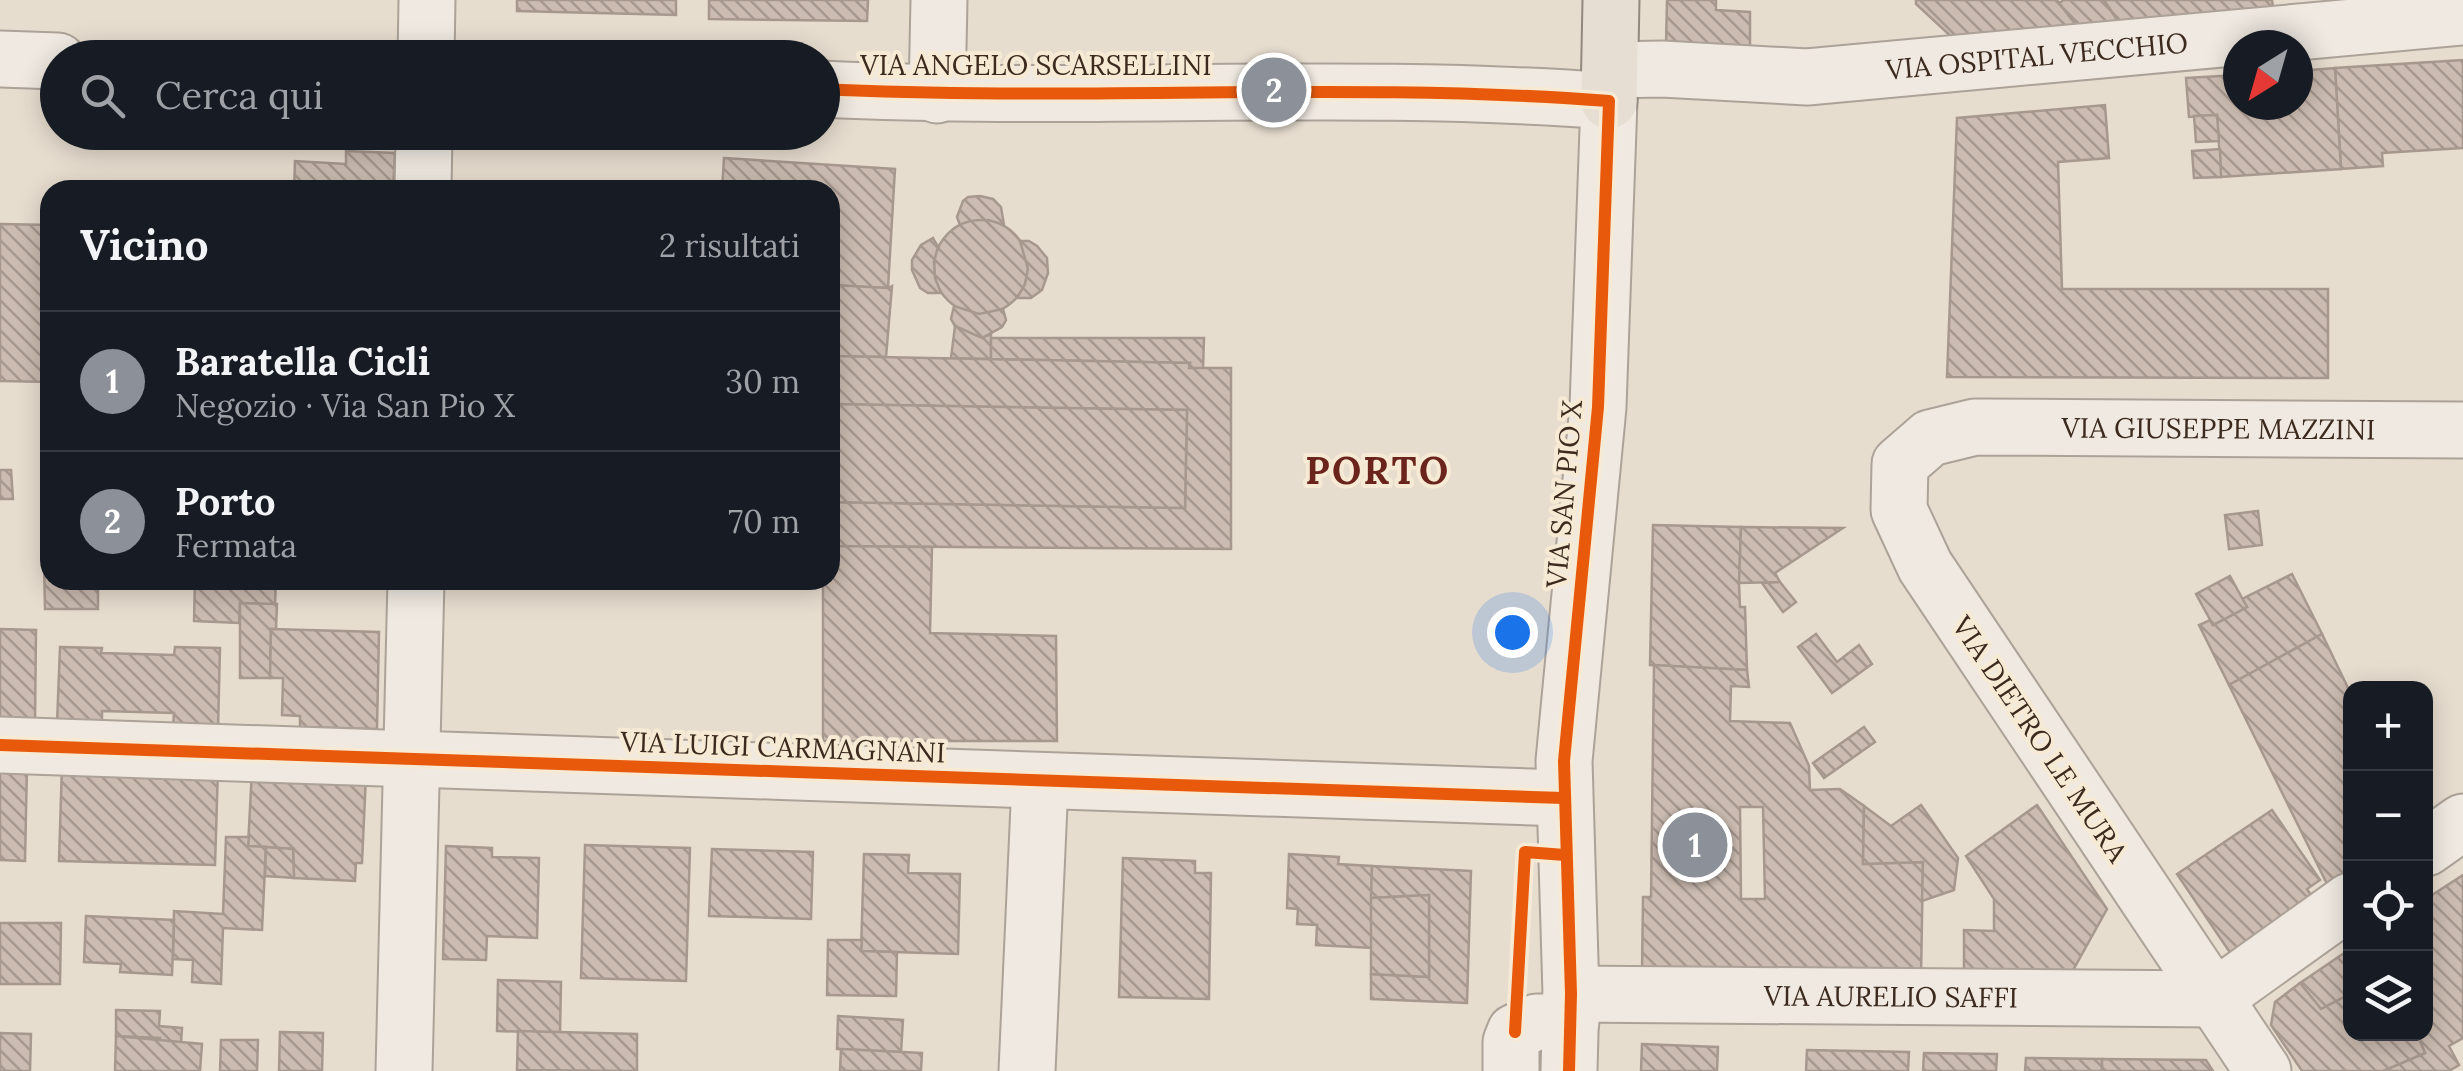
<!DOCTYPE html>
<html lang="it">
<meta charset="utf-8">
<style>
:root{--surface:#171b24;--page:#242831;--text:#f1f3f6;--muted:#9ea1a6;--line:#363941;--accent:#8c9099}
body{margin:0;font-family:Lora,serif;background:var(--page);color:var(--text)}
.controls{position:absolute;right:30px;bottom:30px;display:grid;overflow:hidden;border-radius:20px;box-shadow:0 5px 25px #0003}
.controls button{width:90px;height:90px;display:grid;place-items:center;padding:0;border:0;border-bottom:2px solid var(--line);background:var(--surface);color:var(--text);font:50px sans-serif}
.compass{position:absolute;left:2223px;top:30px;width:90px;height:90px;border-radius:50%;background:var(--surface);box-shadow:0 5px 25px #0003;rotate:217deg}
.you{position:absolute;left:1512px;top:632px;width:35px;height:35px;margin:-25px;border:8px solid #fff;border-radius:50%;background:#1a73e8;box-shadow:0 0 0 15px #1a73e833}
.badge{display:grid;place-items:center;width:65px;height:65px;border-radius:50%;background:var(--accent);color:#fff;font-size:32px;font-weight:700}
.pin{position:absolute;translate:-50% -50%;border:5px solid #fff;box-shadow:0 2px 10px #0006}
.list{margin:0;padding:0;list-style:none}
h2{display:flex;justify-content:space-between;align-items:center;height:130px;margin:0;padding:0 40px;font-size:42px}
h2 small{font-size:32px;font-weight:400;color:var(--muted)}
.list li{display:grid;grid-template-columns:65px 1fr auto;gap:30px;align-items:center;box-sizing:border-box;height:140px;padding:0 40px;border-top:2px solid var(--line)}
.list b{display:block;font-size:38px;white-space:nowrap}
.list p{margin:0;font-size:32px;white-space:nowrap;color:var(--muted)}
.list em{font-size:32px;font-style:normal;color:var(--muted)}
.icon{flex:none;width:55px;height:55px;fill:none;stroke:currentColor;stroke-width:2;stroke-linecap:round;stroke-linejoin:round}
.map{position:relative;flex:none;width:2463px;height:1071px;overflow:hidden}
.search{position:absolute;background:var(--surface);box-shadow:0 5px 25px #0003;left:40px;top:40px;width:800px;height:110px;display:flex;align-items:center;gap:25px;box-sizing:border-box;padding:0 35px;border-radius:55px;color:var(--muted);font-size:38px}
.panel{position:absolute;background:var(--surface);box-shadow:0 5px 25px #0003;left:40px;top:180px;width:800px;height:410px;border-radius:30px}
.map>svg:first-child{display:block}
.building{fill:url(#building-back-hatch);stroke:#a7988e;stroke-width:2.5;fill-rule:evenodd}
.lines{fill:none;stroke-linecap:round;stroke-linejoin:round}
.minor-casing{stroke:#aca298;stroke-width:59}
.major-casing{stroke:#92887e;stroke-width:59}
.minor{stroke:#efe9e1;stroke-width:55}
.major{stroke:#e6ded2;stroke-width:55}
.cycleway-casing{stroke:#f7ead5;stroke-width:19}
.cycleway{stroke:#e8590c;stroke-width:12}
.labels{text-anchor:middle;stroke-width:8;stroke-linejoin:round;paint-order:stroke}
.street-label{font-size:28px;fill:#3c2a1e;stroke:#f7ead5}
.district-label{font-size:38px;font-weight:bold;letter-spacing:2.5px;fill:#6b241b;stroke:#f7ead5}
</style>
<div class="map">
<svg width="2463" height="1071" viewBox="0 0 2463 1071">
<defs>
<pattern id="building-back-hatch" width="6" height="6" patternUnits="userSpaceOnUse" patternTransform="scale(2.5)"><rect width="6" height="6" fill="#cbbbb0"/><path d="M-1 5l2 2M0 0l6 6M5-1l2 2" fill="none" stroke="#a6988f"/></pattern>
</defs>
<rect width="100%" height="100%" fill="#e7ddcf"/>
<g class="building">
<polygon points="517,0 676,0 676,15 517,11"/>
<polygon points="709,0 868,0 867,21 709,19"/>
<polygon points="1667,0 1716,0 1716,10 1750,12 1750,63 1666,47"/>
<polygon points="1916,0 2057,0 2087,39 1957,42 1916,4"/>
<polygon points="2064,0 2104,0 2128,36 2087,39 2059,3"/>
<polygon points="2104,0 2272,0 2275,22 2130,39"/>
<polygon points="2463,60 2463,148 2382,153 2383,166 2341,169 2335,68"/>
<polygon points="2335,68 2341,169 2221,177 2217,115 2189,117 2186,78 2238,75 2238,105 2298,105 2298,71"/>
<polygon points="2105,105 2109,158 2058,162 2062,289 2328,289 2328,378 1947,377 1957,118"/>
<polygon points="2217,115 2219,141 2196,142 2194,116"/>
<polygon points="2220,149 2221,177 2194,178 2192,151"/>
<polygon points="346,151 395,153 393,190 294,190 295,161 346,164"/>
<polygon points="724,158 895,169 888,288 830,285 830,190 722,190"/>
<polygon points="980,196 993,199 1001,207 1004,225 988,220 960,225 957,217 963,201 968,197"/>
<circle cx="981" cy="267" r="47"/>
<polygon points="0,224 50,225 50,382 0,381"/>
<polygon points="933,238 938,247 934,261 935,278 941,293 928,293 920,288 912,270 912,260 921,245"/>
<polygon points="1020,241 1029,241 1037,246 1047,258 1048,273 1042,290 1031,298 1017,298 1025,284 1028,269"/>
<polygon points="831,285 888,288 892,286 886,357 830,356"/>
<polygon points="954,306 979,314 1003,309 1006,320 1002,327 982,338 971,335 955,326 951,319"/>
<polygon points="955,326 982,338 991,334 991,359 951,358"/>
<polygon points="991,338 1204,338 1203,369 1189,368 1190,363 991,359"/>
<polygon points="830,356 1190,363 1189,368 1231,368 1231,549 830,546 830,502 1185,508 1187,410 830,404"/>
<polygon points="830,404 1187,410 1185,508 830,502"/>
<polygon points="0,470 11,470 13,499 0,499"/>
<polygon points="2258,511 2262,545 2229,549 2225,515"/>
<polygon points="1653,525 1741,527 1739,583 1740,607 1745,607 1747,670 1650,665"/>
<polygon points="1741,527 1843,528 1775,573 1780,582 1739,583"/>
<polygon points="830,546 932,547 930,633 1056,636 1057,741 823,741 823,580 830,580"/>
<polygon points="44,563 50,563 50,580 98,580 98,609 45,609"/>
<polygon points="2292,574 2322,634 2229,685 2199,625 2210,620 2213,625 2247,607 2242,599"/>
<polygon points="2230,576 2247,607 2213,625 2196,594"/>
<polygon points="195,580 276,580 275,605 240,603 239,623 194,621"/>
<polygon points="1780,582 1796,602 1783,612 1762,583"/>
<polygon points="240,603 277,604 276,629 271,629 270,678 240,678"/>
<polygon points="0,629 36,630 35,722 0,721"/>
<polygon points="271,629 379,632 377,729 300,727 300,716 282,715 283,678 270,678"/>
<polygon points="1816,634 1837,662 1859,645 1872,664 1832,693 1798,647"/>
<polygon points="2322,634 2350,692 2350,880 2332,894 2229,685"/>
<polygon points="60,647 102,648 101,653 174,655 175,647 220,648 218,729 173,727 174,713 102,711 102,725 57,724"/>
<path d="M1654,665L1747,670L1749,687L1731,686L1730,721L1790,723L1809,766L1810,790L1840,789L1864,806L1863,864L1923,862L1921,977L1642,973L1643,897H1651ZM1740,807H1763L1765,899H1741Z"/>
<polygon points="1864,727 1875,742 1824,778 1813,763"/>
<polygon points="0,765 27,766 25,861 0,860"/>
<polygon points="62,765 218,769 215,865 59,861"/>
<polygon points="252,770 366,775 362,863 356,863 355,881 294,878 293,849 248,846"/>
<polygon points="1921,805 1958,858 1954,890 1922,901 1923,862 1863,864 1864,806 1891,826"/>
<polygon points="2037,805 2107,909 2067,981 1964,981 1964,930 1994,931 1994,899 1966,856"/>
<polygon points="2272,810 2320,880 2307,889 2314,900 2237,963 2177,874"/>
<polygon points="226,837 249,837 248,846 266,847 262,930 223,928 221,984 192,982 193,960 173,959 174,911 223,914"/>
<polygon points="585,845 690,848 686,981 581,978"/>
<polygon points="446,846 492,848 492,857 539,858 537,938 487,936 486,960 443,959"/>
<polygon points="266,847 293,849 294,878 265,876"/>
<polygon points="712,849 813,852 811,919 709,916"/>
<polygon points="864,854 909,855 908,873 960,874 958,954 861,951"/>
<polygon points="1289,854 1339,857 1338,864 1372,866 1372,948 1316,945 1317,925 1297,924 1298,909 1287,908"/>
<polygon points="1123,858 1195,861 1195,873 1211,873 1209,999 1119,997"/>
<polygon points="1372,866 1471,871 1467,1003 1371,999 1371,974 1429,977 1429,895 1371,898"/>
<polygon points="2463,875 2463,1038 2449,1046 2459,1065 2449,1071 2383,1071 2425,1053 2417,1034 2426,1034 2426,899"/>
<polygon points="1429,895 1429,977 1371,974 1371,898"/>
<polygon points="86,916 174,920 172,975 120,972 121,964 84,962"/>
<polygon points="0,923 61,923 60,984 0,984"/>
<polygon points="828,940 862,940 861,951 897,952 896,996 827,995"/>
<polygon points="2350,949 2350,994 2321,1009 2300,983"/>
<polygon points="498,980 561,982 560,1033 497,1031"/>
<polygon points="2300,983 2321,1009 2350,994 2350,1034 2417,1034 2425,1053 2383,1071 2302,1071 2271,1025 2275,1002"/>
<polygon points="116,1010 160,1011 159,1026 182,1028 181,1043 160,1042 160,1038 116,1036"/>
<polygon points="838,1016 903,1020 901,1052 837,1049"/>
<polygon points="518,1031 637,1034 637,1071 517,1070"/>
<polygon points="280,1032 323,1033 322,1071 279,1071"/>
<polygon points="0,1033 31,1034 30,1071 0,1071"/>
<polygon points="116,1036 202,1044 200,1071 115,1071"/>
<polygon points="221,1040 258,1040 257,1071 220,1071"/>
<polygon points="1642,1044 1718,1047 1717,1071 1641,1071"/>
<polygon points="841,1049 922,1053 921,1071 840,1071"/>
<polygon points="1807,1050 1909,1052 1908,1071 1806,1071"/>
<polygon points="1924,1053 1997,1054 1996,1071 1923,1071"/>
<polygon points="2026,1058 2102,1059 2102,1071 2025,1071"/>
<polygon points="2102,1059 2206,1060 2213,1071 2102,1071"/>
</g>
<g class="lines">
<defs>
<g id="minor">
<polyline points="426,58 427,0"/>
<polyline points="0,59 58,61"/>
<path id="s1" d="M1610,70L1662,69L1807,77L2463,17"/>
<path d="M822,89C1085,102 1347,81 1609,101L1598,407L1564,761L1571,994L1569,1071"/>
<polyline points="937,95 939,0"/>
<polyline points="423,190 424,132"/>
<path d="M0,745C521,759 1042,784 1563,798"/>
<polyline points="2426,848 2463,822"/>
<path id="s2" d="M1571,994L2213,999L2350,901"/>
<polyline points="404,1071 416,580"/>
<polyline points="1027,1071 1040,783"/>
<polyline points="1511,1071 1511,1042 1515,1032 1536,1022 1571,1022"/>
<path id="s3" d="M2263,1071L1925,566L1899,510L1900,464L1930,438L1975,427L2463,430"/>
</g>
<polyline id="major" points="1609,101 1611,0"/>
</defs>
<use href="#minor" class="minor-casing"/>
<use href="#major" class="major-casing"/>
<use href="#minor" class="minor"/>
<use href="#major" class="major"/>
<defs>
<g id="cycleway">
<path d="M822,89C1085,102 1347,81 1609,101L1598,407L1564,761L1571,994L1569,1071"/>
<path d="M0,745C521,759 1042,784 1563,798"/>
<polyline points="1515,1032 1525,852 1565,855"/>
</g>
</defs>
<use href="#cycleway" class="cycleway-casing"/>
<use href="#cycleway" class="cycleway"/>
</g>
<g class="labels">
<g class="street-label">
<text dy="10" stroke="none"><textPath href="#s1" startOffset="428">VIA OSPITAL VECCHIO</textPath></text>
<text x="1036" y="75">VIA ANGELO SCARSELLINI</text>
<text dy="10" stroke="none"><textPath href="#s3" startOffset="1045">VIA GIUSEPPE MAZZINI</textPath></text>
<text transform="translate(1564 494) rotate(-85)" y="10">VIA SAN PIO X</text>
<text transform="translate(2040 739) rotate(56)" y="10">VIA DIETRO LE MURA</text>
<text transform="translate(783 747) rotate(2)" y="10">VIA LUIGI CARMAGNANI</text>
<text dy="10" stroke="none"><textPath href="#s2" startOffset="320">VIA AURELIO SAFFI</textPath></text>
</g>
<g class="district-label">
<text x="1378" y="484">PORTO</text>
</g>
</g>
</svg>
<div class="controls">
<button>+</button>
<button>−</button>
<button><svg class="icon" aria-label="locate" viewBox="0 0 24 24"><circle cx="12" cy="12" r="6"/><path d="M12 2v4M12 18v4M2 12h4M18 12h4"/></svg></button>
<button><svg class="icon" aria-label="layers" viewBox="0 0 24 24"><path d="M12 4l9 5-9 5-9-5zM3 14l9 5 9-5"/></svg></button>
</div>
<svg class="compass" viewBox="-18 -18 36 36"><path d="M0-13l5 13h-10z" fill="#e53935"/><path d="M0 13l5-13h-10z" fill="#9ea1a6"/></svg>
<div class="you"></div>
<div class="pin badge" style="left:1695px;top:845px">1</div>
<div class="pin badge" style="left:1274px;top:90px">2</div>
<div class="search"><svg class="icon" aria-label="search" viewBox="0 0 24 24"><circle cx="10" cy="10" r="6"/><path d="M15 15l6 6"/></svg>Cerca qui</div>
<section class="panel">
<h2>Vicino<small>2 risultati</small></h2>
<ul class="list">
<li><span class="badge">1</span><div><b>Baratella Cicli</b><p>Negozio · Via San Pio X</p></div><em>30 m</em></li>
<li><span class="badge">2</span><div><b>Porto</b><p>Fermata</p></div><em>70 m</em></li>
</ul>
</section>
</div>
